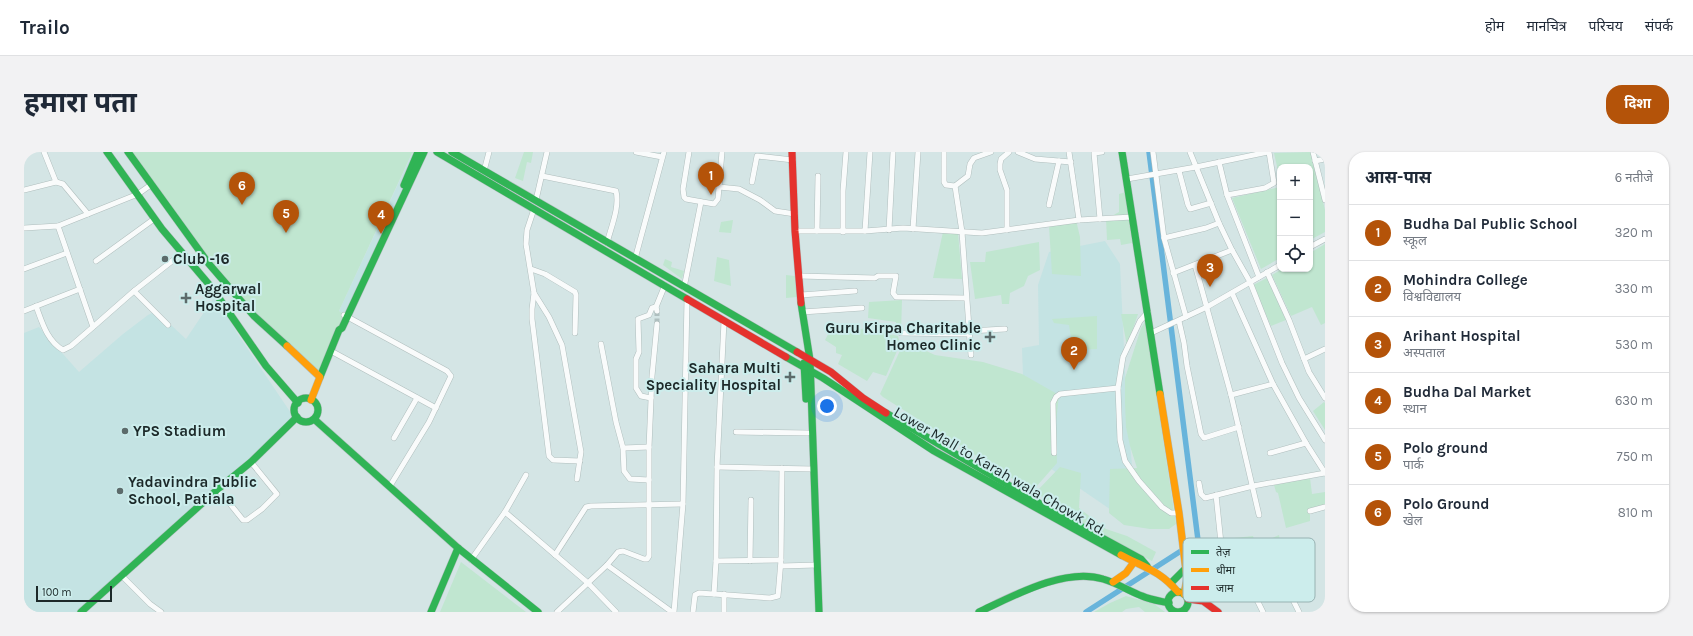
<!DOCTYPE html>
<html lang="hi">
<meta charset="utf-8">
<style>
:root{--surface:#fff;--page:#f2f2f3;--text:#1f2937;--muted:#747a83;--line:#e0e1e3;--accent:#b45309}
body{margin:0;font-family:Karla,"Noto Sans Devanagari",sans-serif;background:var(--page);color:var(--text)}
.controls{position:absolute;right:12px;top:12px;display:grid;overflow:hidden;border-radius:8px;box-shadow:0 1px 3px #0004}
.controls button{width:36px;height:36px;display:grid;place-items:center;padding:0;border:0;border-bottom:1px solid var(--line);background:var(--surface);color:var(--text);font:20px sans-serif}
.scale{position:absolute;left:12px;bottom:10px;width:76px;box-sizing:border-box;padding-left:4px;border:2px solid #1c2929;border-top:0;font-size:11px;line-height:14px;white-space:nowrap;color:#1c2929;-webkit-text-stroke:3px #ccedec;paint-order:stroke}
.you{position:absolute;left:803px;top:254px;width:14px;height:14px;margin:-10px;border:3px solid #fff;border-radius:50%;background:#1a73e8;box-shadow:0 0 0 6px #1a73e833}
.badge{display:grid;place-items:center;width:26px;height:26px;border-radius:50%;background:var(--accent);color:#fff;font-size:13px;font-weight:700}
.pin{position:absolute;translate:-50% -33px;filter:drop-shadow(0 1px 2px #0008)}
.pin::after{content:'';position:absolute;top:21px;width:14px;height:12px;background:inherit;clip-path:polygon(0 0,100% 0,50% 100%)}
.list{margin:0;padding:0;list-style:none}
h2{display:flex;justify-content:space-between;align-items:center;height:52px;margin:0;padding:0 16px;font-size:17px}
h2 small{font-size:13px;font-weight:400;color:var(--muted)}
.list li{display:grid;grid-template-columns:26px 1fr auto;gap:12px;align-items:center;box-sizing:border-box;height:56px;padding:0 16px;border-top:1px solid var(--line)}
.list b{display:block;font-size:15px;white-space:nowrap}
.list p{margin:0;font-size:13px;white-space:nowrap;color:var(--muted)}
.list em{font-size:13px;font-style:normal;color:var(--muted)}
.icon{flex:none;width:22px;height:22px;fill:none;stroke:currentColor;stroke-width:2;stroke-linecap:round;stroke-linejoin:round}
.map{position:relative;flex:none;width:1301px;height:460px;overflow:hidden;border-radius:16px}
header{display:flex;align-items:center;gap:24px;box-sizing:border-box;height:56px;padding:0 20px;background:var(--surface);border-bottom:1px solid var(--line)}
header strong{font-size:19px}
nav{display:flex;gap:22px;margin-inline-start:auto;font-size:14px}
.intro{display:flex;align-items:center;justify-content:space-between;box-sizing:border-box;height:96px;padding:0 24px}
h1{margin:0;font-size:28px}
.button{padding:10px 18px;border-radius:16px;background:var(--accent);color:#fff;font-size:14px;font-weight:700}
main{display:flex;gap:24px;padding:0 24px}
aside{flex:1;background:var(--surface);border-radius:16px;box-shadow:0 1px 3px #0004}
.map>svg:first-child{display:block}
.built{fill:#c4e3e3}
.green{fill:#c0e6d0}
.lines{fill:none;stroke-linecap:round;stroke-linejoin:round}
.canal{stroke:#68b4db;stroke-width:5.5}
.street-tunnel{stroke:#afbfbf;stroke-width:5;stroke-dasharray:5 2.5;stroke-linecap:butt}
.street-casing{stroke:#b0bebd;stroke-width:6}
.fast-casing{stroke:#b0bebd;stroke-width:8}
.slow-casing{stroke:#b0bebd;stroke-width:8}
.jam-casing{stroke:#b0bebd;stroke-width:8}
.street{stroke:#f9fbfb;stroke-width:5}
.fast{stroke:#30b455;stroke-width:7}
.slow{stroke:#ff9f0a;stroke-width:7}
.jam{stroke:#e5322d;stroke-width:7}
.poi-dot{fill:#5c6b6b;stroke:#ccedec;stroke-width:1.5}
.labels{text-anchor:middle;stroke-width:4;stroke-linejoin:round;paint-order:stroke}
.poi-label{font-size:15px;font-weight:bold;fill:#1c2929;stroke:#ccedec;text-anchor:start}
.street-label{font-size:15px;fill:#1c2929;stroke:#ccedec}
.key{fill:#ccedec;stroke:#97b2b2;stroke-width:1}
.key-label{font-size:11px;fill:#1c2929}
</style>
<header>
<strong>Trailo</strong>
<nav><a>होम</a><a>मानचित्र</a><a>परिचय</a><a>संपर्क</a></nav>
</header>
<div class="intro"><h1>हमारा पता</h1><a class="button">दिशा</a></div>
<main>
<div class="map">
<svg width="1301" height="460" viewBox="0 0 1301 460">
<rect width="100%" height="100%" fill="#d4e5e5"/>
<g class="built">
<polygon points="388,2 398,5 325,165 315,159"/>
<polygon points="1081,89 1096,112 1102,240 1108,314 1096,364 1004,301 1001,280 998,196 1015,193 1014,133 1025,100"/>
<polygon points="193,141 213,181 271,267 58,460 0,460 0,181 15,175 55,220 99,182 124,163 132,159 162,187"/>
</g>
<g class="green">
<polygon points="101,0 394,0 392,3 388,1 315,159 325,165 298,223 230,164"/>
<polygon points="500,0 509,0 507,11 503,10 499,29 491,26"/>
<polygon points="1287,0 1301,58 1301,80 1286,88 1286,15 1256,15 1256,28 1250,1"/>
<polygon points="1256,35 1256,106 1237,117 1208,46"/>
<polygon points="1102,40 1108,91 1097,93 1096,87 1083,88 1082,67 1095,60 1095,42"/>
<polygon points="1046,66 1052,68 1056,85 1057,124 1028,122 1025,74"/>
<polygon points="709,68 707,81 695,80 697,70"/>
<polygon points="919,80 934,81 938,127 909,126"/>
<polygon points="1015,90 1016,118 1004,124 1000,134 986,141 985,152 978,152 977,143 951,147 946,110 961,110 962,100"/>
<polygon points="1301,92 1301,171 1297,173 1288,155 1267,164 1248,123 1258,117 1286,117 1286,101"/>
<polygon points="693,105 705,108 707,134 690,129"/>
<polygon points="641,107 648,110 647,115 660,119 658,127 639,113"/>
<polygon points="762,123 771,124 773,145 762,146"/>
<polygon points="1243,126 1262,168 1247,174 1229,133"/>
<polygon points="878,148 877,180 871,181 872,170 844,166 845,150"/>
<polygon points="1097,162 1114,162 1103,194"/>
<polygon points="1073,164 1073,197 1049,198 1045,173 1030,171 1028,167"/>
<polygon points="1121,170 1152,372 1145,377 1126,377 1100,373 1085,361 1086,317 1113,316 1106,294 1102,275 1101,250 1101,226 1117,176"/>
<polygon points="841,176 874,184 876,192 862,224 849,220 843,229 814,212 818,203 812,201 812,195 801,188 807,177 834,178"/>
<polygon points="879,192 900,198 911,203 959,210 998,222 1035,243 1032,270 1033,311 1012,335 997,332 859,245 856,242"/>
<polygon points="1300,250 1301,251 1301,278 1289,259"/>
<path d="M1036,315L1057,321L1055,356L1082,377L1103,384L1132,400L1128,409C1100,394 1030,363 1013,339Z"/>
<polygon points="1286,326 1288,342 1301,340 1301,353 1286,358 1286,369 1262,376 1254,341 1252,340 1250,333"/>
<polygon points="1255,383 1260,410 1242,416 1248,442 1235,445 1203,417 1201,387 1229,384 1232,393"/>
<polygon points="437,410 502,460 416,460"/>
<polygon points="1102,444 1130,452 1141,460 1121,460 1115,455 1102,457 1098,460 1070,460 1086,451"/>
</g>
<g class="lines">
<polyline class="canal" points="1062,460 1174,388 1125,0"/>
<polyline class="street-tunnel" points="633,159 633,172"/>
<defs>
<g id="street">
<polyline points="20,0 32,30"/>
<polyline points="612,0 638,5"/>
<polyline points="665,0 659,37 660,45 662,47 690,52 694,47 698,0"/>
<polyline points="920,0 920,30 922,33 931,34 944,24 946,12 950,6 967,0"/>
<polyline points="994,0 1011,7 1047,10"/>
<polyline points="1045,0 1055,68"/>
<polyline points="1129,0 1140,86 1162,165"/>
<polyline points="1166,0 1195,71 1208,98 1226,130 1258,211 1275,246 1301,288"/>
<polyline points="1289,0 1301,48"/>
<polyline points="1291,9 1301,7"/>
<polyline points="1195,10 1203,43"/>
<polyline points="460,19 465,0"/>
<polyline points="1155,19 1164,53 1166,57 1187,51"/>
<path d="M518,24L592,39C596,55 587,75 583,91"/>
<polyline points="1103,27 1172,15 1244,0"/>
<polyline points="728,30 733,4 769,8"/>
<polyline points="931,34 938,80 947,203"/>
<polyline points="695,35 715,37 736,48 751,59 771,62"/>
<polyline points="0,38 32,30 39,32 64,62 114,42 128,32"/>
<polyline points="512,48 523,0"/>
<polyline points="1025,53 1035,9"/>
<polyline points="510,57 503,78 502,92 510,141 508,157 508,167 525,304 529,308 556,309"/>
<polyline points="1076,67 1070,1 1078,0"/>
<polyline points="34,74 64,62"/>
<polyline points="0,76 34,74 69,175 110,139 157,102"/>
<polyline points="889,77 894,0"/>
<polyline points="865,78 869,0"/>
<polyline points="983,78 983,38 976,18 976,12 977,7 985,0"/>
<polyline points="771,79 841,79 879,76 958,81 1055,68 1108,65"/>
<polyline points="793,79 794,24"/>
<polyline points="841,79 846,0"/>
<polyline points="819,80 819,39 822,0"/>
<polyline points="1140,86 1182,76 1195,71"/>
<polyline points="1286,95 1301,87"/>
<polyline points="611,107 640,0"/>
<polyline points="72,109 130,67"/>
<polyline points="1171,113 1207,243 1235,363"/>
<polyline points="0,117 43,101"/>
<polyline points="507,117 521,122 551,140 552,143 551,181"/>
<polyline points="1243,120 1265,168 1285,220 1301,246"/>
<polyline points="1149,121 1208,98"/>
<polyline points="775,124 851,126 854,124 872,124 869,141 872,145 942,146"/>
<polyline points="1235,125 1203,43 1241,36 1250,31 1245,0"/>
<polyline points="660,136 677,50"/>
<polyline points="110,139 144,173"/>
<polyline points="510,141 525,165 538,193 557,300 553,327"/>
<polyline points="1208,141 1249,232 1282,291 1246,301"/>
<polyline points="777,143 831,139"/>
<path d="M12,154C18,170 23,189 39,198L47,194L69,175"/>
<polyline points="0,159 56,137"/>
<polyline points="633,159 632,155 641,133"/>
<polyline points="778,160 838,156"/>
<polyline points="1124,160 1116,169 1099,205 1094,236 1096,288 1101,309 1115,329 1138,355 1147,361 1155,361"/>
<polyline points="320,163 423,219 427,224 405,270 366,334"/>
<polyline points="1155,169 1160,191 1163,214 1177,282 1180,286 1215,275"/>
<polyline points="945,179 981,177"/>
<polyline points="877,181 945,182"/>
<polyline points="1127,181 1183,155 1256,113"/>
<polyline points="577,192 592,270 599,296 600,319 606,327 625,328"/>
<polyline points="307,199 412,256"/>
<polyline points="1280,207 1301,197"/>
<polyline points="1207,243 1249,232"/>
<polyline points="627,246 617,244 612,236 612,207 615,200 614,167 625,163 628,156 632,155"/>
<polyline points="712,280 784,281"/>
<polyline points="370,286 393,246"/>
<polyline points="1282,291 1301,321"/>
<polyline points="599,296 625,295"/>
<polyline points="1030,301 1029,251 1032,245 1036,242 1094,236"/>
<polyline points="693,315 789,317"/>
<polyline points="1175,331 1177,342 1181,346 1229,334 1301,321"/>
<polyline points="194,337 219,368 223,368 238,357 253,342 227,310"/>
<polyline points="1192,343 1200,420"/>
<polyline points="1286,359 1301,355"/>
<polyline points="481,360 564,431 592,460"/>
<polyline points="531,403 562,355 567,354 659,352"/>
<polyline points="447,408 481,360 502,323"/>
<polyline points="692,409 757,408"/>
<polyline points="726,409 727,348"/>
<polyline points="583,413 594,400 599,399 620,407 623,407 625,404 625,295 628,224 633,172"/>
<polyline points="757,414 793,413"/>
<polyline points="97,423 126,452 137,460"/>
<polyline points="1163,427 1200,420 1233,448 1239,460"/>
<polyline points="690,442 692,409 693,315 700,169"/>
<polyline points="1233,448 1262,439 1266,442 1275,460"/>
<polyline points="1160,458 1160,460"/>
<polyline points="533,460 583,413 648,460"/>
<polyline points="650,460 659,352 663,147"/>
<polyline points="669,460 671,443 675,441 746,446 754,444 757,408 758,316"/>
<polyline points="700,460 700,442"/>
</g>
<g id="fast">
<polyline points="83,0 138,77 188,136 242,214 274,251"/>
<polyline points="104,0 185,112 230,164 263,194"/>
<polyline points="413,0 663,147"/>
<polyline points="428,0 773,200"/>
<polyline points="1098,0 1136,242"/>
<polyline points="380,33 394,0"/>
<polyline points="777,151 786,208 795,460"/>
<polyline points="762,205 799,226 910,299 1097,403"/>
<polyline points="780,211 782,247"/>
<polyline points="296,225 315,178 318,176 400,0"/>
<circle cx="282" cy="258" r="12"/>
<polyline points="862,261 1025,357 1117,407 1123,414"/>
<polyline points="290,267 434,396 514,460"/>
<polyline points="1147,431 1162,416"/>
<circle cx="1154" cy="450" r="10"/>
<polyline points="57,460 194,337 227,310 273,265"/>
<polyline points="407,460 434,396"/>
<path d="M955,460C989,444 1041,415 1079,427C1093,431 1105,439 1118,444C1127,448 1136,449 1145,451"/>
</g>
<g id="slow">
<polyline points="263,194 296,225 287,248"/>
<polyline points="1136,242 1155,361 1163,427 1160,442"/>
<path d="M1097,403C1121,416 1135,418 1154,440"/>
<polyline points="1089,430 1102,421 1110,410"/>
</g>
<g id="jam">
<polyline points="768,0 771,79 777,151"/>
<polyline points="663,147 762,205"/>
<polyline points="773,200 807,220 839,246 862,261"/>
<polyline points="1164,447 1179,449 1194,460"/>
</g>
</defs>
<use href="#street" class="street-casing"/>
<use href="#fast" class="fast-casing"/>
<use href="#slow" class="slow-casing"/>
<use href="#jam" class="jam-casing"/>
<use href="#street" class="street"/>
<use href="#fast" class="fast"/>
<use href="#slow" class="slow"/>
<use href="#jam" class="jam"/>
</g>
<g class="poi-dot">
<circle cx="141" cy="107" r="4"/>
<path d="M160 140h4v4h4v4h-4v4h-4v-4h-4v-4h4z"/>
<path d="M964 179h4v4h4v4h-4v4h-4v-4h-4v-4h4z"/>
<path d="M764 219h4v4h4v4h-4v4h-4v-4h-4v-4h4z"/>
<circle cx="101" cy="279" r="4"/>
<circle cx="96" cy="339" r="4"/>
</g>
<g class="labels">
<g class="poi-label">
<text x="149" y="112">Club -16</text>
<text x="171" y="142">Aggarwal<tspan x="171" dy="17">Hospital</tspan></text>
<text x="957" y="181" text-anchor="end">Guru Kirpa Charitable<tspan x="957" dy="17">Homeo Clinic</tspan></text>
<text x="757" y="221" text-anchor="end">Sahara Multi<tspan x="757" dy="17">Speciality Hospital</tspan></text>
<text x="109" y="284">YPS Stadium</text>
<text x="104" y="335">Yadavindra Public<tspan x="104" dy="17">School, Patiala</tspan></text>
</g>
<g class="street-label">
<text transform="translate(976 319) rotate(30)" y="5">Lower Mall to Karah wala Chowk Rd.</text>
</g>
</g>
<rect x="1159" y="386" width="132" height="64" rx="6" class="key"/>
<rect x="1167" y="398" width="18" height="4" fill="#30b455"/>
<rect x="1167" y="416" width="18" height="4" fill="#ff9f0a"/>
<rect x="1167" y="434" width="18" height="4" fill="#e5322d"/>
<g class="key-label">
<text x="1192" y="404">तेज़</text>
<text x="1192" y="422">धीमा</text>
<text x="1192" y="440">जाम</text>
</g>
</svg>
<div class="controls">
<button>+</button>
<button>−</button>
<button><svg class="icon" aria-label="locate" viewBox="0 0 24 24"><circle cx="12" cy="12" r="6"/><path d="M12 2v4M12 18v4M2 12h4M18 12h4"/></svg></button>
</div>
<div class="scale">100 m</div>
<div class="you"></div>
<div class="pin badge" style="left:687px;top:43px">1</div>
<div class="pin badge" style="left:1050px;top:218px">2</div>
<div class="pin badge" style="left:1186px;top:135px">3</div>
<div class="pin badge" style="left:357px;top:82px">4</div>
<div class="pin badge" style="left:262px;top:81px">5</div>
<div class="pin badge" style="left:218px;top:53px">6</div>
</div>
<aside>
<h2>आस-पास<small>6 नतीजे</small></h2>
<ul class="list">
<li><span class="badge">1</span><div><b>Budha Dal Public School</b><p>स्कूल</p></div><em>320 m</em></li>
<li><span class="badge">2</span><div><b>Mohindra College</b><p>विश्वविद्यालय</p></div><em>330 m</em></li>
<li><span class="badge">3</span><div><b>Arihant Hospital</b><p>अस्पताल</p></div><em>530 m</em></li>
<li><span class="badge">4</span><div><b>Budha Dal Market</b><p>स्थान</p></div><em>630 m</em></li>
<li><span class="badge">5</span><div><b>Polo ground</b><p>पार्क</p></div><em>750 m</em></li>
<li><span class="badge">6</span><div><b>Polo Ground</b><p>खेल</p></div><em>810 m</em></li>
</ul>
</aside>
</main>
